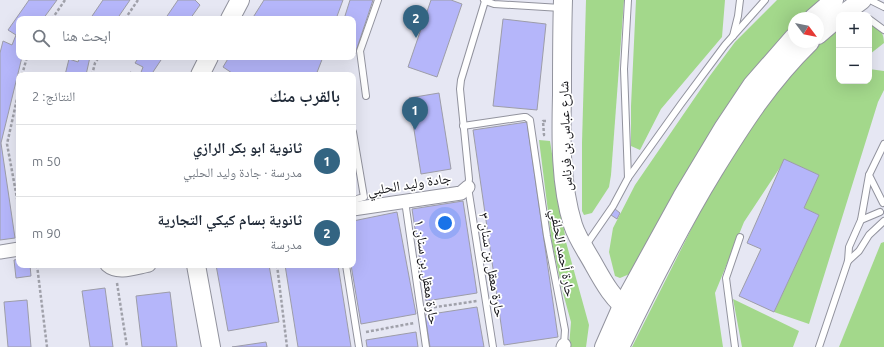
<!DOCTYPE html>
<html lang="ar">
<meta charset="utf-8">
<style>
:root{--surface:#fff;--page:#f6f6f7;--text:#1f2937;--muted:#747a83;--line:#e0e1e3;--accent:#336482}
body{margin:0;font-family:Ubuntu,"Noto Naskh Arabic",sans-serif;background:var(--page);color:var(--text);direction:rtl}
.controls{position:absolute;right:12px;top:12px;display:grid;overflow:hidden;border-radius:8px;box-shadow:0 4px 16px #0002}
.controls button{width:36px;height:36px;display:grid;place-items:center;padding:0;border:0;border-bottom:1px solid var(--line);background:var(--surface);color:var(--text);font:20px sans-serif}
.compass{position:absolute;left:788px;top:12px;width:36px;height:36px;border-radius:50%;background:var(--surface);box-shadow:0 4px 16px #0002;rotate:122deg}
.you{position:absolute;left:445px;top:223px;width:14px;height:14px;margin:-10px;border:3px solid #fff;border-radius:50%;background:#1a73e8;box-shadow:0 0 0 6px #1a73e833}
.badge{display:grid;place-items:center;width:26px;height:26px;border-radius:50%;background:var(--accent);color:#fff;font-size:13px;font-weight:700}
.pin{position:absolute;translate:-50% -33px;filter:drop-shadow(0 1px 2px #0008)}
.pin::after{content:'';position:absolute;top:21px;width:14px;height:12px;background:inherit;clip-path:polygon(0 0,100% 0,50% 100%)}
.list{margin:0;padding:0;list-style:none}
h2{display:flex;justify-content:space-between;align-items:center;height:52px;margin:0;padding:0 16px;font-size:17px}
h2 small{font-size:13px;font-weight:400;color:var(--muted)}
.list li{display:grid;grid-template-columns:26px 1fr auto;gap:12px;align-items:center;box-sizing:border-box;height:72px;padding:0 16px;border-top:1px solid var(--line)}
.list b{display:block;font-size:15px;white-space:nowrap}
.list p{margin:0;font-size:13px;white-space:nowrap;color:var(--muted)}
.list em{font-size:13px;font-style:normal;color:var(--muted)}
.icon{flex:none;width:22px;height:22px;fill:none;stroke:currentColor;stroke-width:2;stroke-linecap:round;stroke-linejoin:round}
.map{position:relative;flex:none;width:884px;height:347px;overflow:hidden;direction:ltr}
.search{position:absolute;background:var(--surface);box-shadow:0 4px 16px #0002;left:16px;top:16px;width:340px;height:44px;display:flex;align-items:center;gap:10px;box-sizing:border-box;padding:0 14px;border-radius:8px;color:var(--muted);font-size:15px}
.panel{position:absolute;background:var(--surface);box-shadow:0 4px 16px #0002;left:16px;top:72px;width:340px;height:196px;border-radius:8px;direction:rtl}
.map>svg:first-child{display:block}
.green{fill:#a3d88b}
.building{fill:#b5b6fa;stroke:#9d9da8}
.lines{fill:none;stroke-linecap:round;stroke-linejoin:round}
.service-casing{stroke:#92939e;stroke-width:8}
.minor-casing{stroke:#92939e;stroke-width:15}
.secondary-casing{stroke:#92939e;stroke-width:20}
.path{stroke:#a0a1aa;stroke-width:2.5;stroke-dasharray:3 2;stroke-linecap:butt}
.service{stroke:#fff;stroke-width:6}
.minor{stroke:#fff;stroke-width:13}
.secondary{stroke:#fff;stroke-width:18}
.labels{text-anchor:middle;stroke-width:3.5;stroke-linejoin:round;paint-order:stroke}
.street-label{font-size:14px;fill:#151519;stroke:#fff}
</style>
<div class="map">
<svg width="884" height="347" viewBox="0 0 884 347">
<rect width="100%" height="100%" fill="#e6e7f3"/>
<g class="green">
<polygon points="586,0 624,0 611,175 609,187 592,213 584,215 582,211 582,143"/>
<polygon points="636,0 725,0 722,37 661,109 640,150 631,146 631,106"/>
<polygon points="777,0 822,0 805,18 794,18 794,30 632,273 620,278 615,276 609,252 613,228 635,185 709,77 735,42"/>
<path d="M869,21C878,29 884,30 884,43L870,54L869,60Z"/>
<polygon points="839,24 839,81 869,81 869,69 884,71 884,90 878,102 809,324 774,312 819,215 804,208 819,175 785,160 744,222 715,293 723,347 632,347 726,160 775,90 816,45"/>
<polygon points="539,140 550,141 566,242 589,325 586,347 569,347 571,322 563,293 552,243"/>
<polygon points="884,242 884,347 839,347 881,243"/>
<polygon points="733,299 799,331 793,347 742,347"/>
</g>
<g class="building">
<polygon points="29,0 57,0 43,19 19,19 19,57 22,57 1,143 15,238 0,240 0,53 3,41 12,45 16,35 8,30"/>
<polygon points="103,0 130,0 117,19 90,19"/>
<polygon points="178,0 195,0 200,5 190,19 165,19"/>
<polygon points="264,0 343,0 336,19 252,19"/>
<polygon points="350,0 373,0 355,54 353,53 353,19 344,19"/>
<polygon points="431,0 451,0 462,4 437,77 408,67"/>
<polygon points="503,19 546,24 537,110 493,106"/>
<polygon points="80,57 90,57 86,75 65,75 69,59 78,62"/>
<polygon points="139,57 163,57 153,72 152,75 129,75 130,72 140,75 143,67 135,63"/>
<polygon points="229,57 323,57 316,75 235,75 223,67"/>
<polygon points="439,93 451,169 421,174 409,98"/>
<polygon points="527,122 558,337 504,345 473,130"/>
<polygon points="784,159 819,175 804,208 819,215 774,312 739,296 761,249 747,243"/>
<polygon points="463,201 477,293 426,301 412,209"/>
<polygon points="615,209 620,213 617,219 611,215"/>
<polygon points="397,212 416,314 361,324 351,265 353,265 353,221"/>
<polygon points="19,259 19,265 30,265 31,276 16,278 14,260"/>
<polygon points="216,265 269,265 279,322 228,331"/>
<polygon points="285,265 338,265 351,347 298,347"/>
<polygon points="105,288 113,347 90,347 82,291"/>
<polygon points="170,292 177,347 142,347 136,296"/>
<polygon points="27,300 31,347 8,347 4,302"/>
<polygon points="477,307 484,347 430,347 425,315"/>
<polygon points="416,332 418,347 367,347 366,340"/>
<polygon points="266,342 267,347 232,347"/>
</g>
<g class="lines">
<defs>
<g id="service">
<polyline points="484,0 485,1 461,80 460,89 469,179 468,187 493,347"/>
<polyline points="870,0 884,7"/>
<polyline points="485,1 494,4 561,8"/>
<polyline points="869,19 884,30"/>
<polyline points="733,36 738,16 740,0"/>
<polyline points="366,96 360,51 378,0"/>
<polyline points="463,126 524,117 526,117 530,120 547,236 565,330 564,345"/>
<polyline points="353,132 364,197 353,200"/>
<polyline points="628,178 624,69 628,0"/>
<polyline points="405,201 426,347"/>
<polyline points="883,203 869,175 884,144"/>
<polyline points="861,220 869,175"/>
<polyline points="586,245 613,206 628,178 681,104 725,45 765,0"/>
<polyline points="848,261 859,251 869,235 884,221"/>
<polyline points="346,265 359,347"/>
<polyline points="735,347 726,278 740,237"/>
<polyline points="819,347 848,261 849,247 861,220 880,212"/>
</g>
<g id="minor">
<polyline points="353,209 461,193 468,187"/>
<polyline points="0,252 19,249"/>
<path d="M107,265C118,275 137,267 149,265"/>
<polyline points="563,347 564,345"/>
</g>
<g id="secondary">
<path d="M563,0C562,31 562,63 562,95C561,137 560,184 573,225C577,238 587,252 594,265C604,283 614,301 631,312"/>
<polyline points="842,15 862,0"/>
<polyline points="813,18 834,0"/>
<polyline points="230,19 240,0"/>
<polyline points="818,35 839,17"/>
<polyline points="200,75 209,57"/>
<polyline points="196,265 211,347"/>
<polyline points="604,347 622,306 682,197 724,127 752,85 794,37"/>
<path d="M620,347C649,287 679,227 714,170C743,123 770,81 810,42"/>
</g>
</defs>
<use href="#service" class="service-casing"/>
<use href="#minor" class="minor-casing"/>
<use href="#secondary" class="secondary-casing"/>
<g class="path">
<polyline points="52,19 65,0"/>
<polyline points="125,19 138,0"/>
<polyline points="22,75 27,57"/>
<polyline points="92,75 95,63 99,57"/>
<polyline points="19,90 7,144 19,209"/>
<polyline points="543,135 544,135 543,121 547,121"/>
<polyline points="37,265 47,347"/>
<polyline points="277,265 287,347"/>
<polyline points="117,283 127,347"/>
<polyline points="429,308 477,301"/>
<polyline points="366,332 414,323"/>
</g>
<use href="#service" class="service"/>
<use href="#minor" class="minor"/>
<use href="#secondary" class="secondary"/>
</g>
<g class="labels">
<g class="street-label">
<text transform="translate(565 136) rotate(-92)" y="5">شارع عباس بن فرناس</text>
<text transform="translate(409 184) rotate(-9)" y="5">جادة وليد الحلبي</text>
<text transform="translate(563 253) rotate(80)" y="5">حارة أحمد الحلفي</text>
<text transform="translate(492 265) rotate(81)" y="5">حارة معقل بن سنان ٣</text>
<text transform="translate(427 272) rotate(82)" y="5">حارة معقل بن سنان ١</text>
</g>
</g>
</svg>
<div class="controls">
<button>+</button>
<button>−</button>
</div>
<svg class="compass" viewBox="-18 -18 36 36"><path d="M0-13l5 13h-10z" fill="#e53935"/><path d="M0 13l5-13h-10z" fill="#747a83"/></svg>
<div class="you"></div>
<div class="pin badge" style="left:415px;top:130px">1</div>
<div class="pin badge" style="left:416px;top:38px">2</div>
<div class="search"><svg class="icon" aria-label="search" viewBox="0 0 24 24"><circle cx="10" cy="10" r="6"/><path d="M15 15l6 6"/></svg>ابحث هنا</div>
<section class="panel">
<h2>بالقرب منك<small>النتائج: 2</small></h2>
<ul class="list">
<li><span class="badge">1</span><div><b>ثانوية ابو بكر الرازي</b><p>مدرسة · جادة وليد الحلبي</p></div><em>50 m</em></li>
<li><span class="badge">2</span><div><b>ثانوية بسام كيكي التجارية</b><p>مدرسة</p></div><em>90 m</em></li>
</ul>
</section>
</div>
